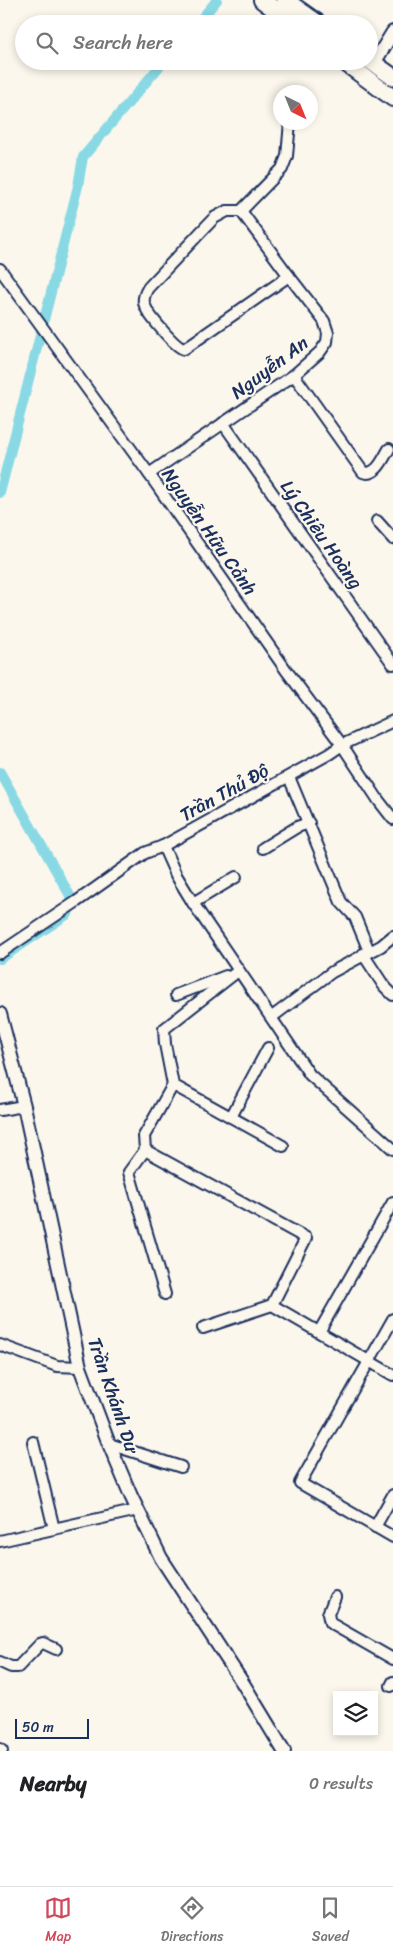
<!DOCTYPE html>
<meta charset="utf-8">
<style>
:root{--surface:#fff;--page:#f2f2f2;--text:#202124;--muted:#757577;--line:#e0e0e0;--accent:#d1495b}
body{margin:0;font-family:Sriracha,sans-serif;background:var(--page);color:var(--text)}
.controls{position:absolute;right:15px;bottom:15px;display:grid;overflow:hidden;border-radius:0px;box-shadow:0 2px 8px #0003}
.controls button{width:45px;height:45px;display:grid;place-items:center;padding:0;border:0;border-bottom:1px solid var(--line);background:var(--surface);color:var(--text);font:25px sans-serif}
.compass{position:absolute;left:273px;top:85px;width:45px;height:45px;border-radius:50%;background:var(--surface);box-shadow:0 2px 8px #0003;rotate:137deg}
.scale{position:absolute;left:15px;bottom:12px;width:74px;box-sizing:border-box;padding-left:5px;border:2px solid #1b2f5e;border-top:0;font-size:14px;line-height:18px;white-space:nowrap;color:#1b2f5e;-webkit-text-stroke:4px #fbf7ec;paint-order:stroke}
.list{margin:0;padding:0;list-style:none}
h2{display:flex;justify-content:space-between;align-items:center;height:65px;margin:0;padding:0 20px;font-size:21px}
h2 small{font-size:16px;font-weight:400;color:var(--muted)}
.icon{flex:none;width:28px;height:28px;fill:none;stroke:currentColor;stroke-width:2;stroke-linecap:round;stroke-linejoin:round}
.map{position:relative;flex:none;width:393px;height:1751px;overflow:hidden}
.search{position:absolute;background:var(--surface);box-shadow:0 2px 8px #0003;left:15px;right:15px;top:15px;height:55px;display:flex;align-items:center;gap:12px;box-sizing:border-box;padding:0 18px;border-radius:28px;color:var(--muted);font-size:19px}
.sheet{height:135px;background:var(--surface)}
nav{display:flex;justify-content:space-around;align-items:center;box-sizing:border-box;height:70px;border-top:1px solid var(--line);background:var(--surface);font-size:14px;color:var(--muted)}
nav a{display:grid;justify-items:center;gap:2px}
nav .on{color:var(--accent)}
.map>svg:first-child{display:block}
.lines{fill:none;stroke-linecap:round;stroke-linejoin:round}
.canal{stroke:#89d9e5;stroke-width:10}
.minor-casing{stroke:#1b2f5e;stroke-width:14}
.tertiary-casing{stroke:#1b2f5e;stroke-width:16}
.trunk-casing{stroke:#1b2f5e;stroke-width:20}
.minor{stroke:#fbf7ec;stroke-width:10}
.tertiary{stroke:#fbf7ec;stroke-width:12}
.trunk{stroke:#fbf7ec;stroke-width:16}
.labels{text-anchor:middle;stroke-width:4.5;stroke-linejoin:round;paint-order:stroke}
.street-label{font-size:19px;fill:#1b2f5e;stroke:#fbf7ec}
</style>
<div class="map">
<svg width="393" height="1751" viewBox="0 0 393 1751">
<rect width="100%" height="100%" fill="#fbf7ec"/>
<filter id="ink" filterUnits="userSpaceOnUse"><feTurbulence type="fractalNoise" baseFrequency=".02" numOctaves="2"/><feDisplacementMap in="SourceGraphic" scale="10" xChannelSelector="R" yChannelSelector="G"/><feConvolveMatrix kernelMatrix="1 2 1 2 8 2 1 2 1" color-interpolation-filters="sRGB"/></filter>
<g filter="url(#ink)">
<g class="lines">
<g class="canal">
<polyline points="197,24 217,0"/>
<polyline points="0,493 78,186 83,157 164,61"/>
<polyline points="0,772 72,899 68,914 0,959"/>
</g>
<defs>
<g id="minor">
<path d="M241,211H227L214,218L148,288C145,293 142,300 145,306C149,316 175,347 184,349L289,276"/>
<polyline points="241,211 282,169 287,156 290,122"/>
<polyline points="0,269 149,474 286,670 342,745 379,801 393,819"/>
<path d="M294,375L363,472C376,477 383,459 389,449"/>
<polyline points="223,423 393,664"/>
<polyline points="149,474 294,375 320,352 327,342 328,333 324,321 289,276 241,211"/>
<polyline points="377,521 393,539"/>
<polyline points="289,777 341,902 355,917 369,951"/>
<polyline points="163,846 176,875 193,903 310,1075 393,1149"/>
<polyline points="263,848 297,827 309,823"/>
<polyline points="193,903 236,877"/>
<polyline points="0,953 76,902 145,853 163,846 329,754 342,745 393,721"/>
<polyline points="363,954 384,986 393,995"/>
<polyline points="176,995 226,976"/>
<polyline points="272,1017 332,972 381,946 393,936"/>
<polyline points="173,1085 165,1044 164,1029 238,971"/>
<polyline points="0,1110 24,1106"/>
<polyline points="231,1117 268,1048"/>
<polyline points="283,1146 173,1085 144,1136 145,1150 306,1238 272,1305 393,1375"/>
<polyline points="145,1150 129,1172 165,1294"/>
<polyline points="393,1319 300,1483 393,1537"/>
<polyline points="203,1328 272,1305"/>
<polyline points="319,1332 393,1202"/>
<polyline points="0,1345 57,1366 80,1367"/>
<polyline points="33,1442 54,1529"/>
<polyline points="109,1444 181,1467"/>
<polyline points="375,1527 393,1495"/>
<polyline points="0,1541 138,1510"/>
<polyline points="335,1597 328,1614 330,1623 393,1659"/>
<polyline points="0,1662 11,1667 18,1667 40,1644 43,1643 56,1649"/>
<polyline points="391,1686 393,1682"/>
<polyline points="0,1749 2,1751"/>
</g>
<g id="tertiary">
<polyline points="374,63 393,32"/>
<polyline points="0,1014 24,1106 80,1367 109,1444 131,1496 161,1558 244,1685 284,1751"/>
</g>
<g id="trunk">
<polyline points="262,0 294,24"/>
<polyline points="285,0 319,24"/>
<polyline points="369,60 393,77"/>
<polyline points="343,61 393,98"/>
</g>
</defs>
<use href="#minor" class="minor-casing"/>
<use href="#tertiary" class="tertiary-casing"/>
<use href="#trunk" class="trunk-casing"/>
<use href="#minor" class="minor"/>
<use href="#tertiary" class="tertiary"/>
<use href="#trunk" class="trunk"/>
</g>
</g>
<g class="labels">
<g class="street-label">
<text transform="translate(269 367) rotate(-37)" y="7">Nguyễn An</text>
<text transform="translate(210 531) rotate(55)" y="7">Nguyễn Hữu Cảnh</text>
<text transform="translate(322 534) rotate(55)" y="7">Lý Chiêu Hoàng</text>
<text transform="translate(224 792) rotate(-29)" y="7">Trần Thủ Độ</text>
<text transform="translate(114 1395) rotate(71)" y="7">Trần Khánh Dư</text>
</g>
</g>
</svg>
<div class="controls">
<button><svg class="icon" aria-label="layers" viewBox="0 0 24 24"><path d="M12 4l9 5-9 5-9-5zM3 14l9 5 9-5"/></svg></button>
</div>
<svg class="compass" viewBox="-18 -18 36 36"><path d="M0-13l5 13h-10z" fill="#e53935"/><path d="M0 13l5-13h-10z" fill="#757577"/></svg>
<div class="scale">50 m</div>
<div class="search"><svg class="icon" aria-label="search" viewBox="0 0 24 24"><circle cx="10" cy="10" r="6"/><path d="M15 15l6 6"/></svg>Search here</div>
</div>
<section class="sheet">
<h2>Nearby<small>0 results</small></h2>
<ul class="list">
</ul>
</section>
<nav>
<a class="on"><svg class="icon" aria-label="map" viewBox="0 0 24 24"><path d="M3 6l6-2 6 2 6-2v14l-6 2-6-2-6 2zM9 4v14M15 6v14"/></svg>Map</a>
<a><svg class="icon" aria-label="directions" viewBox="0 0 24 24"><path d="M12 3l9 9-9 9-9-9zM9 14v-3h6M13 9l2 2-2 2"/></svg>Directions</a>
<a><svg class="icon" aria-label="saved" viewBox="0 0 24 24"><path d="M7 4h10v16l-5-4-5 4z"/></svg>Saved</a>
</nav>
